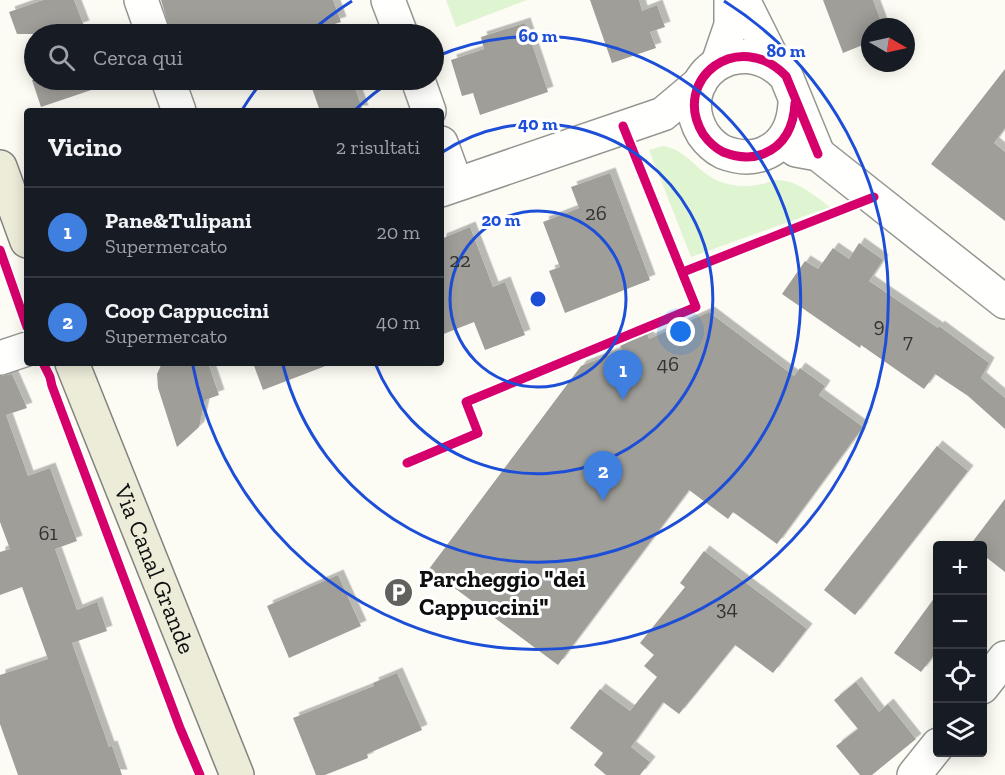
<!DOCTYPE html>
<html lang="it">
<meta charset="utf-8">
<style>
:root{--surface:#171b24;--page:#242831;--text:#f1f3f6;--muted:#9ea1a6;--line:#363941;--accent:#0b8043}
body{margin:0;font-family:"Zilla Slab",serif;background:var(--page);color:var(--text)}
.controls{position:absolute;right:18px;bottom:18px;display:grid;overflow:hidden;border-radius:6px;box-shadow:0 3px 15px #0003}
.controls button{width:54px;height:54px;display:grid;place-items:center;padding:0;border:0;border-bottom:2px solid var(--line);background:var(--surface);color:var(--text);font:30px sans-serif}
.compass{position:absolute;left:861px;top:18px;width:54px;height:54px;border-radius:50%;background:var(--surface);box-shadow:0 3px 15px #0003;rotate:99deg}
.you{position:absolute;left:681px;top:332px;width:21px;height:21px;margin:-15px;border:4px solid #fff;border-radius:50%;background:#1a73e8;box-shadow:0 0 0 9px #1a73e833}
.badge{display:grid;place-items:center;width:39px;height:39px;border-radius:50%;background:var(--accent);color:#fff;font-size:20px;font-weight:700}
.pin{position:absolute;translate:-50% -50px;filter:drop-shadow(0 2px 3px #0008)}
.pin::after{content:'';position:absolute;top:32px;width:21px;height:18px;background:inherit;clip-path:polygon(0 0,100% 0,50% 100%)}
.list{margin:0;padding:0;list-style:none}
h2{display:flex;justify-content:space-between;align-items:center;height:78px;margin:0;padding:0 24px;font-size:26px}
h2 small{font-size:20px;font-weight:400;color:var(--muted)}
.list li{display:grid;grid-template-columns:39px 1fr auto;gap:18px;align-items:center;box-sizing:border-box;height:90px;padding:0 24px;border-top:2px solid var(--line)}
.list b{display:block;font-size:22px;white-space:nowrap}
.list p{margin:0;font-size:20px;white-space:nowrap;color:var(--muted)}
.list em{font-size:20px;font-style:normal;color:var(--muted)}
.icon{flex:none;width:33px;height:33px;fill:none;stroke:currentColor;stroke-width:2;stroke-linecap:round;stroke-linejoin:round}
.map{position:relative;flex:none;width:1005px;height:775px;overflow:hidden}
.search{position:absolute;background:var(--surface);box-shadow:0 3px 15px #0003;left:24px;top:24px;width:420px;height:66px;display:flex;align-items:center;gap:15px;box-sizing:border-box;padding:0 21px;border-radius:33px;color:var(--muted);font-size:22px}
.panel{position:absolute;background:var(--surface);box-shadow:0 3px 15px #0003;left:24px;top:108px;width:420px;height:258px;border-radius:6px}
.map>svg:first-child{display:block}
.green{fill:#dff4d1}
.building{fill:#9f9e99;filter:url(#shadow)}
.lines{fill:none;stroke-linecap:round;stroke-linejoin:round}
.minor-casing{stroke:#959592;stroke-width:36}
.major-casing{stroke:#82827f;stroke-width:36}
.minor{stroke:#fffffd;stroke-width:33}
.major{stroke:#edecd9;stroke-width:33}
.cycleway-casing{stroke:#fff;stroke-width:13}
.cycleway{stroke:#d6006c;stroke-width:9}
.ring{fill:none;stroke:#1d4ed8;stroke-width:3}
.labels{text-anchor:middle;stroke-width:6;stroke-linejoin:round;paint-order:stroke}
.number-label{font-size:21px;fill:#323231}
.street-label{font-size:24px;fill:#0e0e0e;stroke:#fff}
.poi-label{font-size:24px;font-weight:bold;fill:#0e0e0e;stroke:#fff;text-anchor:start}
.centre{fill:#1d4ed8;stroke:#fff;stroke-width:3}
.ring-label{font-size:18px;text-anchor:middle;font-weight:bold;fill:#1d4ed8;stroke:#fff;stroke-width:6;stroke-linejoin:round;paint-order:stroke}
</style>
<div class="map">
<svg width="1005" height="775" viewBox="0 0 1005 775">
<defs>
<filter id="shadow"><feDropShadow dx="5.5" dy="-5.5" stdDeviation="0" flood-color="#0004"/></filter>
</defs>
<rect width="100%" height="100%" fill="#fcfcf4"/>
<g class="green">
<polygon points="446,0 527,0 456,27"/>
<path d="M663,146C688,150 698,174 721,182C734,187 749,187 763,184C767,183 772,180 776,180C797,180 814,195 830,207L691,257L649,150Z"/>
</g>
<g class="building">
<polygon points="43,0 74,0 84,26 59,34 17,34 9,12"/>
<polygon points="161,0 333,0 341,22 304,34 171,34"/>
<polygon points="590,0 639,0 642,11 657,5 665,27 650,32 656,48 612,63"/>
<polygon points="823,0 873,0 883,27 870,27 870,42 843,53"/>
<polygon points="525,23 548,92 480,115 473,93 462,96 451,60 484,49 481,37"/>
<polygon points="1005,69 1005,128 994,143 1005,152 1005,221 931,164"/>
<polygon points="32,80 109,80 109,84 41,107"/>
<polygon points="309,80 352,80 363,111 320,111"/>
<polygon points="610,173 650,280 565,313 549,271 560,267 543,222 579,208 571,187"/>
<polygon points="470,227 493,287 505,282 525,335 485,350 474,322 441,335 441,239"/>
<polygon points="859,243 883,260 869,281 938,328 939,326 989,363 981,378 1005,398 1005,429 968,396 935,374 924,389 861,345 860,348 782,294 805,261 818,269 833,248 849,259"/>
<polygon points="709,312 794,376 800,368 825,386 819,395 863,427 777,544 733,512 728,519 689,490 558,665 429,569 581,366 622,350 620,346 647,333 649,339"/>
<polygon points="162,363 208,363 219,395 205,400 199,427 177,447 158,388 157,374"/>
<polygon points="253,363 328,363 328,365 263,390"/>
<polygon points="12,374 27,408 6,415 28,476 50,468 77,541 55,549 77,610 97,602 107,631 72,643 109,747 112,746 122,775 18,775 0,724 0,675 48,659 22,587 0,595 0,552 10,549 0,522 0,376"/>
<polygon points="937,446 968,471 855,615 824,590"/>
<polygon points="1005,499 1005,572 982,554 982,546 970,545"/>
<polygon points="704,551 807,629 773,673 735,645 679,714 663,702 631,747 650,762 640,775 606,775 594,765 603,753 570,728 600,689 630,711 657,677 644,666 654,655 640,643 685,587 680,583"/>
<polygon points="338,575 361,626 289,658 267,606"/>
<polygon points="938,593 938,650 921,672 894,653"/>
<polygon points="397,673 422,730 367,754 368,758 325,775 316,775 293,718 374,686 373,683"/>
<polygon points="856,682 879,712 888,704 916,739 872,775 860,775 836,746 858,729 834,700"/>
</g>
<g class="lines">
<defs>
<g id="minor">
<polyline points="141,0 153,34"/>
<polyline points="388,0 401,34"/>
<polyline points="743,0 776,66"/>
<polyline points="718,63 731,25 731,0"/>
<polyline points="168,80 179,111"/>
<polyline points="418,80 429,111"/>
<path d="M795,103C794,124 786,145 763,154C750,159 736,157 723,152C715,148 708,141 703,134C670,79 739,27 786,76L818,154"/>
<polyline points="441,143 456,184"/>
<polyline points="796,150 818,154 1005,302"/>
<polyline points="441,190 663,114 700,83"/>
<polyline points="0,358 27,349"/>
<polyline points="982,687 1005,658"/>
<polyline points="914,775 938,745"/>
</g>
<g id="major">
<polyline points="0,167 27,241"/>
<path id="s1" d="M72,363L237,775"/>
</g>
</defs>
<use href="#minor" class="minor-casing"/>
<use href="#major" class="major-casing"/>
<use href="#minor" class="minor"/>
<use href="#major" class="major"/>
<defs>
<g id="cycleway">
<path d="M795,103C794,124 786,145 763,154C750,159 736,157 723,152C715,148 708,141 703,134C670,79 739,27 786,76L818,154"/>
<polyline points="0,250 27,327"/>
<polyline points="683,272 874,197"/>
<polyline points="43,363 50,377 52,386 180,728 200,775"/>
<polyline points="407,463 478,433 466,402 696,307 623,126"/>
</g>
</defs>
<use href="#cycleway" class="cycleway-casing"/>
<use href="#cycleway" class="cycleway"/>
</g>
<g class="ring">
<circle cx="538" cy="299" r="88"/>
<path d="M441 153A175 175 0 1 1 375 363"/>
<path d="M355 110A263 263 0 0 1 393 80M435 57A263 263 0 1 1 283 365"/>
<path d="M242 110A351 351 0 0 1 263 80M308 34A351 351 0 0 1 352 1M724 1A351 351 0 1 1 193 366"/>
</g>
<defs>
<symbol id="parking-disc" viewBox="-11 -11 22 22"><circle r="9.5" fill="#61615e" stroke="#fff"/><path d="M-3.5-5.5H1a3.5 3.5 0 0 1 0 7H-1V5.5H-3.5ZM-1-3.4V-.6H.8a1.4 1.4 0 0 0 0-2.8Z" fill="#fff"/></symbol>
</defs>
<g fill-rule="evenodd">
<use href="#parking-disc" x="382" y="576" width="33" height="33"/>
</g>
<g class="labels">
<g class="number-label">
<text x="596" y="220">26</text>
<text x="460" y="267">22</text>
<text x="879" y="332">9</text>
<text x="908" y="348">7</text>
<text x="668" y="371">46</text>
<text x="48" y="540">61</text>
<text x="727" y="615">34</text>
</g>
<g class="street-label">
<text dy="8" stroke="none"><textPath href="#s1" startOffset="222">Via Canal Grande</textPath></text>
</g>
<g class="poi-label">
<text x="419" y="587">Parcheggio "dei<tspan x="419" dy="28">Cappuccini"</tspan></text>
</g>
</g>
<circle cx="538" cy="299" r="9" class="centre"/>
<g class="ring-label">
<text x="538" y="42">60 m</text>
<text x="786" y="57">80 m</text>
<text x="538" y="130">40 m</text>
<text x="501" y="226">20 m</text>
</g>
</svg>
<div class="controls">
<button>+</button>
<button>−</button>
<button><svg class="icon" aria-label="locate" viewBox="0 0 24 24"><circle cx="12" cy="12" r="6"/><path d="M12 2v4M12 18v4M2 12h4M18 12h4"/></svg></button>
<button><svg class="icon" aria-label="layers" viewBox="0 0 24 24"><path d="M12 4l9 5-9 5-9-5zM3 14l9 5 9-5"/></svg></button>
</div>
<svg class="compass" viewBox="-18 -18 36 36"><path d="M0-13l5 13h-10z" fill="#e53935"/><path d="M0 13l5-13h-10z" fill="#9ea1a6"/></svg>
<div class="you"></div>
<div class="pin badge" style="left:623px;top:400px;background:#3f7fe0">1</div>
<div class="pin badge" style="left:603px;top:501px;background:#3f7fe0">2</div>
<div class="search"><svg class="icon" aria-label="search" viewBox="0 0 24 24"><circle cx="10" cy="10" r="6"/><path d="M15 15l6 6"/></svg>Cerca qui</div>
<section class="panel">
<h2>Vicino<small>2 risultati</small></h2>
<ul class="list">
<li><span class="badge" style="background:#3f7fe0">1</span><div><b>Pane&amp;Tulipani</b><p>Supermercato</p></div><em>20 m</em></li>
<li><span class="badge" style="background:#3f7fe0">2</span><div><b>Coop Cappuccini</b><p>Supermercato</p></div><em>40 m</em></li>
</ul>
</section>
</div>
